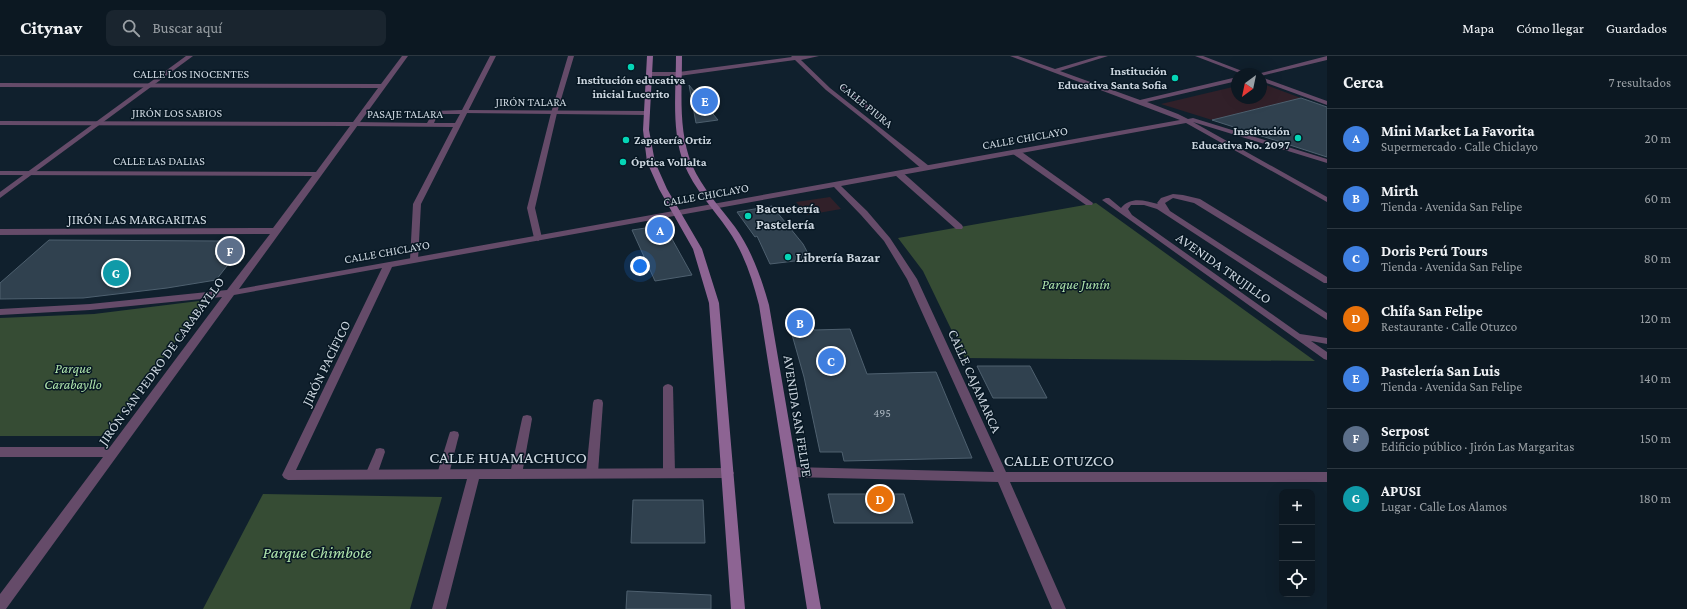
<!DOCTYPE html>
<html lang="es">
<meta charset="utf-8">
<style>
:root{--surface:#0c1822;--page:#1a252f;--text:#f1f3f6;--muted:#9aa0a5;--line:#2c3740;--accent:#1a73e8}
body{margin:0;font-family:"Crimson Pro",serif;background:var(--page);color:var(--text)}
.controls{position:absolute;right:12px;bottom:12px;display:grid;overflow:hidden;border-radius:8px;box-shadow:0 4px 16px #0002}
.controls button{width:36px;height:36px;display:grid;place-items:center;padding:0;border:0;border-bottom:1px solid var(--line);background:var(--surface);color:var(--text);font:20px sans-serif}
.compass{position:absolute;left:1231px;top:12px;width:36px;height:36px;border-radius:50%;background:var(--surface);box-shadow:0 4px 16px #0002;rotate:213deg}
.you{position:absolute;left:640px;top:210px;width:14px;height:14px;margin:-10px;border:3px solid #fff;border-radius:50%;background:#1a73e8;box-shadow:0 0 0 6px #1a73e833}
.badge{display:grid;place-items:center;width:26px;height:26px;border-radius:50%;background:var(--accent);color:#fff;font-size:13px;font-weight:700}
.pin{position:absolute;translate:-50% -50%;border:2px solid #fff;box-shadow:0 1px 4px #0006}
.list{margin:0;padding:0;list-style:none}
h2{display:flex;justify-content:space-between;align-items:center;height:52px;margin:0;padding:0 16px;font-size:17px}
h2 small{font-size:13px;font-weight:400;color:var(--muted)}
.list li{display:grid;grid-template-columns:26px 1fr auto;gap:12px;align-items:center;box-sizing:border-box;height:60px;padding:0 16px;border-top:1px solid var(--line)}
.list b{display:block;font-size:15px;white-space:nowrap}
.list p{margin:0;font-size:13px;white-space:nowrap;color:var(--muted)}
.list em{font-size:13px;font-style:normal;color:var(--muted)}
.icon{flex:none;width:22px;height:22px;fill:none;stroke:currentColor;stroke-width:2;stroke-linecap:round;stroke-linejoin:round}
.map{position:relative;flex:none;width:1327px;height:553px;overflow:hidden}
header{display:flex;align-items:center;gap:24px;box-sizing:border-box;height:56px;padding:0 20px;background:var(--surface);border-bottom:1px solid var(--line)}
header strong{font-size:19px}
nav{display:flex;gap:22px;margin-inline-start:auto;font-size:14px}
.search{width:280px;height:36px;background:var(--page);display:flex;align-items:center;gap:10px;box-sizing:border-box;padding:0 14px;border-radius:8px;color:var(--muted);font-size:15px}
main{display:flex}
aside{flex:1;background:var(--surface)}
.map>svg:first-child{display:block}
.education{fill:#312029}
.green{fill:#364c34}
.building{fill:#30414f;stroke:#4e606f}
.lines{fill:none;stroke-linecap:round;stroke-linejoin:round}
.service{fill:#654b69;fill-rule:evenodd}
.pedestrian{fill:#654b69;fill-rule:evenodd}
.minor{fill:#654b69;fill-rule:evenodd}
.secondary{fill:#8d6493;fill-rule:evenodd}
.poi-dot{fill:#05d5b6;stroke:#071723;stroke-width:1.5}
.labels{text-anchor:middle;stroke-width:3;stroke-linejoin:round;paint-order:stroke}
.far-poi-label{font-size:12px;font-weight:bold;fill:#ccd6df;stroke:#071723;text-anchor:end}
.far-street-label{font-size:12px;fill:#ccd6df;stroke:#071723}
.number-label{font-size:12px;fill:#a5b1bb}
.poi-label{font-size:14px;font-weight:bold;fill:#ccd6df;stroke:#071723;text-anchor:start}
.street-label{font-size:14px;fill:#ccd6df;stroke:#071723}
.park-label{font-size:14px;font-style:italic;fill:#aee3ab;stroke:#071723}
.near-street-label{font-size:17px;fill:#ccd6df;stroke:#071723}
.near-park-label{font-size:17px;font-style:italic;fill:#aee3ab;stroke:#071723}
</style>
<header>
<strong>Citynav</strong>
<div class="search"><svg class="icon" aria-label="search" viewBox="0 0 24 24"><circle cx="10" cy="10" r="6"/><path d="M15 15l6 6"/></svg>Buscar aquí</div>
<nav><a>Mapa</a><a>Cómo llegar</a><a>Guardados</a></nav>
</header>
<main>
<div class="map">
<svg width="1327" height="553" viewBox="0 0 1327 553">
<rect width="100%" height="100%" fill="#10202d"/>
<g class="education">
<polygon points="1261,27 1301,42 1212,64 1161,48 1237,30 1237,42 1261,42"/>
<polygon points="830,141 841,153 807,159 796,146"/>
</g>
<g class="green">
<polygon points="1096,147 1315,305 965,302 923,215 898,182"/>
<polygon points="207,244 104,380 0,380 0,262 94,258"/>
<polygon points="263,438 442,441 410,553 203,553"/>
</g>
<g class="building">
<polygon points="689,29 718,64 696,67"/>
<polygon points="1301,42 1327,51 1327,101 1212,64"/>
<polygon points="772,150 803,188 811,203 770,208 757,180 755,181 737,156"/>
<polygon points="659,170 667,174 692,219 655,225 632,174"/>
<polygon points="49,184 221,185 235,192 234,201 216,224 167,232 83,242 0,243 0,227"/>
<polygon points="810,260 814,274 850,273 867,318 936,316 972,402 844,405 842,396 820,396 804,321 787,261"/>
<polygon points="977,310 1030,310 1047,342 993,342"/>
<polygon points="828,438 904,438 913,467 834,467"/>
<polygon points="633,444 703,444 705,487 631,487"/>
<polygon points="627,535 711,539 711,553 626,553"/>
</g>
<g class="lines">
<g class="service">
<path d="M1173,138L1183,139L1200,143L1327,221V227H1324L1194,147L1173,142L1165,147L1170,155L1327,257V264L1157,153L1144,149H1131L1128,153L1132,159L1300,278L1327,282V288L1311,285L1327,296V304L1324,303L1102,144L1106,142H1109L1121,152C1131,140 1145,145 1158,148L1157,147L1161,142Z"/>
<polygon points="668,328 671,329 673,331 675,417 673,420 669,421 665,420 663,417 663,331 665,329"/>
<polygon points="598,343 602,344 603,347 598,417 596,420 592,421 588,420 586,417 593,347 594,344"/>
<polygon points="527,359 531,360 532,363 522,418 520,421 516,422 512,421 510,418 522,363 523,360"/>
<polygon points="454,375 458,376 459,379 449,418 447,421 443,422 439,421 437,418 449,379 450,376"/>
<polygon points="380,392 384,393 385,396 377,419 375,422 371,423 367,422 365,419 375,396 376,393"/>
</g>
<g class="pedestrian">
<polygon points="186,0 193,0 0,142 0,136"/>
<path d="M490,0H496L421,148L418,204L417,206H411L410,204L413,148L453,71L353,70L350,68L353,66L427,67L434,55L462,54ZM438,58H460L455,67H434Z"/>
<polygon points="568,0 574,0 557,57 535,152 542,182 538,185 534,182 527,152 551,57"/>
<polygon points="839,30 843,30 887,64 887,66 883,66 839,32"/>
<polygon points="869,66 873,66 929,110 929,114 923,114 869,68"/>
<polygon points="1013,94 1019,94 1093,147 1092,149 1086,149 1013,98"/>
<polygon points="895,115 901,115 962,169 963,171 962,173 956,173 895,119"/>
</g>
<g class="minor">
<polygon points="402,0 408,0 239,233 1180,64 1010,0 1018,0 1055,13 1099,0 1108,0 1060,15 1140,44 1237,21 1237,25 1147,46 1178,58 1188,63 1193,62 1327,103 1327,107 1193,66 1327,141 1327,146 1186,67 841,130 867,155 890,182 917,223 1006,416 1327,416 1327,426 1010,426 1066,553 1052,553 998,426 792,421 788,419 786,416 788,413 792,411 994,416 907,223 884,185 861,159 834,131 392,211 296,414 728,412 732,414 734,417 732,420 728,422 479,423 446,553 432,553 467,423 288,424 284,422 282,419 382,212 234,239 6,553 0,553 0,538 103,401 0,401 0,391 110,391 222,241 90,254 0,259 0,253 90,248 227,234 270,178 0,179 0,173 273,172 312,120 0,119 0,115 316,116 350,70 0,69 0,65 353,66 378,32 0,31 0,27 381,28"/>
<polygon points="791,0 819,0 801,4 830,32 873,66 873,68 869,68 826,34 795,4 679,20 649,20 646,18 649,16 679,16 792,1"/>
<polygon points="1195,0 1203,0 1250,18 1242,18"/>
<polygon points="1327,0 1327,4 1261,20 1261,18 1257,18"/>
<polygon points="1261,21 1327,45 1327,49 1261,25"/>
<polygon points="464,54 647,55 650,57 647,59 462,57 461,56"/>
</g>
<g class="secondary">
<polygon points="647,0 653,0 649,74 655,106 667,133 702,193 719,247 745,553 731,553 709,247 693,193 659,133 647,106 643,74"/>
<path d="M676,0H682C682,36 678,75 692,109C702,132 720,151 735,171C752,195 761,221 769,249L821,553H807L759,249C752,222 744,197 728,174C713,152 694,133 684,108C671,74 676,35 676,0Z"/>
</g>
</g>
<g class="poi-dot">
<circle cx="631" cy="11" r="4"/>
<circle cx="1175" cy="22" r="4"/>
<circle cx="1298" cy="82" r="4"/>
<circle cx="626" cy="84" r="4"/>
<circle cx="623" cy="106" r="4"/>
<circle cx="748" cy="160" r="4"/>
<circle cx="788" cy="201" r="4"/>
</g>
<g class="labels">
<g class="far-poi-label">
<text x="1167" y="19">Institución<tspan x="1167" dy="14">Educativa Santa Sofia</tspan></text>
<text x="631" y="28" text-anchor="middle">Institución educativa<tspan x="631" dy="14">inicial Lucerito</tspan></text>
<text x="1290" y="79">Institución<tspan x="1290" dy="14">Educativa No. 2097</tspan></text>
<text x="634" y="88" text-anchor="start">Zapatería Ortiz</text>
<text x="631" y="110" text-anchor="start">Óptica Vollalta</text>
</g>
<g class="far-street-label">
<text x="191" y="22">CALLE LOS INOCENTES</text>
<text x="531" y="50">JIRÓN TALARA</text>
<text transform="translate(866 49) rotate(39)" y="4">CALLE PIURA</text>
<text x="177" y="61">JIRÓN LOS SABIOS</text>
<text x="405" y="62">PASAJE TALARA</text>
<text transform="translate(1025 82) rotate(-10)" y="4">CALLE CHICLAYO</text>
<text x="159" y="109">CALLE LAS DALIAS</text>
<text transform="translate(706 139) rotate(-10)" y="4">CALLE CHICLAYO</text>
<text transform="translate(387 196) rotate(-10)" y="4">CALLE CHICLAYO</text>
</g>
<g class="number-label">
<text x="882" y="361">495</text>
</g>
<g class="poi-label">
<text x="756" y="157">Bacuetería<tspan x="756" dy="16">Pastelería</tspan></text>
<text x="796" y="206">Librería Bazar</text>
</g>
<g class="street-label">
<text x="137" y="168">JIRÓN LAS MARGARITAS</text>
<text transform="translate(1224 212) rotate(35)" y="5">AVENIDA TRUJILLO</text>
<text transform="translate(161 305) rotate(-54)" y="5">JIRÓN SAN PEDRO DE CARABAYLLO</text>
<text transform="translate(326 307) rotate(-64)" y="5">JIRÓN PACÍFICO</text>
<text transform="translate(975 325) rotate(66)" y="5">CALLE CAJAMARCA</text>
<text transform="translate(798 360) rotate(81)" y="5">AVENIDA SAN FELIPE</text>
</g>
<g class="park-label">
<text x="1076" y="233">Parque Junín</text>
<text x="73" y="317">Parque<tspan x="73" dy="16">Carabayllo</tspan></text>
</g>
<g class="near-street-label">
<text x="508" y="407">CALLE HUAMACHUCO</text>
<text x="1059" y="410">CALLE OTUZCO</text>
</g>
<g class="near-park-label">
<text x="317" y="502">Parque Chimbote</text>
</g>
</g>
</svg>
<div class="controls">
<button>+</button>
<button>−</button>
<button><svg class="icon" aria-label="locate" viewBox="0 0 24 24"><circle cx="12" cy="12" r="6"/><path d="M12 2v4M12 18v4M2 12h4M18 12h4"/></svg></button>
</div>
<svg class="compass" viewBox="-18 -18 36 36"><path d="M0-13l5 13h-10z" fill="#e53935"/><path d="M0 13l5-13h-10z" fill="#9aa0a5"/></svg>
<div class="you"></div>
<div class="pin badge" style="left:660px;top:174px;background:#3f7fe0">A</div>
<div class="pin badge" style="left:800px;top:267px;background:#3f7fe0">B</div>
<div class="pin badge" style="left:831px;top:305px;background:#3f7fe0">C</div>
<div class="pin badge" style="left:880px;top:443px;background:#e8710a">D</div>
<div class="pin badge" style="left:705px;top:45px;background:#3f7fe0">E</div>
<div class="pin badge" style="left:230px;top:195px;background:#5c6f8a">F</div>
<div class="pin badge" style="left:116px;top:217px;background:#0f9aa8">G</div>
</div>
<aside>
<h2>Cerca<small>7 resultados</small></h2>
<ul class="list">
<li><span class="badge" style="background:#3f7fe0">A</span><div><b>Mini Market La Favorita</b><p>Supermercado · Calle Chiclayo</p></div><em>20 m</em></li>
<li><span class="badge" style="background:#3f7fe0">B</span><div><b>Mirth</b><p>Tienda · Avenida San Felipe</p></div><em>60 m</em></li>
<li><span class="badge" style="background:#3f7fe0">C</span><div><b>Doris Perú Tours</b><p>Tienda · Avenida San Felipe</p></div><em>80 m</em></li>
<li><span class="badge" style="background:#e8710a">D</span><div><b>Chifa San Felipe</b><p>Restaurante · Calle Otuzco</p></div><em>120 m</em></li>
<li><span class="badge" style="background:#3f7fe0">E</span><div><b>Pastelería San Luis</b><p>Tienda · Avenida San Felipe</p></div><em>140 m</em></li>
<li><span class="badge" style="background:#5c6f8a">F</span><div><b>Serpost</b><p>Edificio público · Jirón Las Margaritas</p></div><em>150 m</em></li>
<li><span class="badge" style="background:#0f9aa8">G</span><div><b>APUSI</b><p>Lugar · Calle Los Alamos</p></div><em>180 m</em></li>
</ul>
</aside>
</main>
